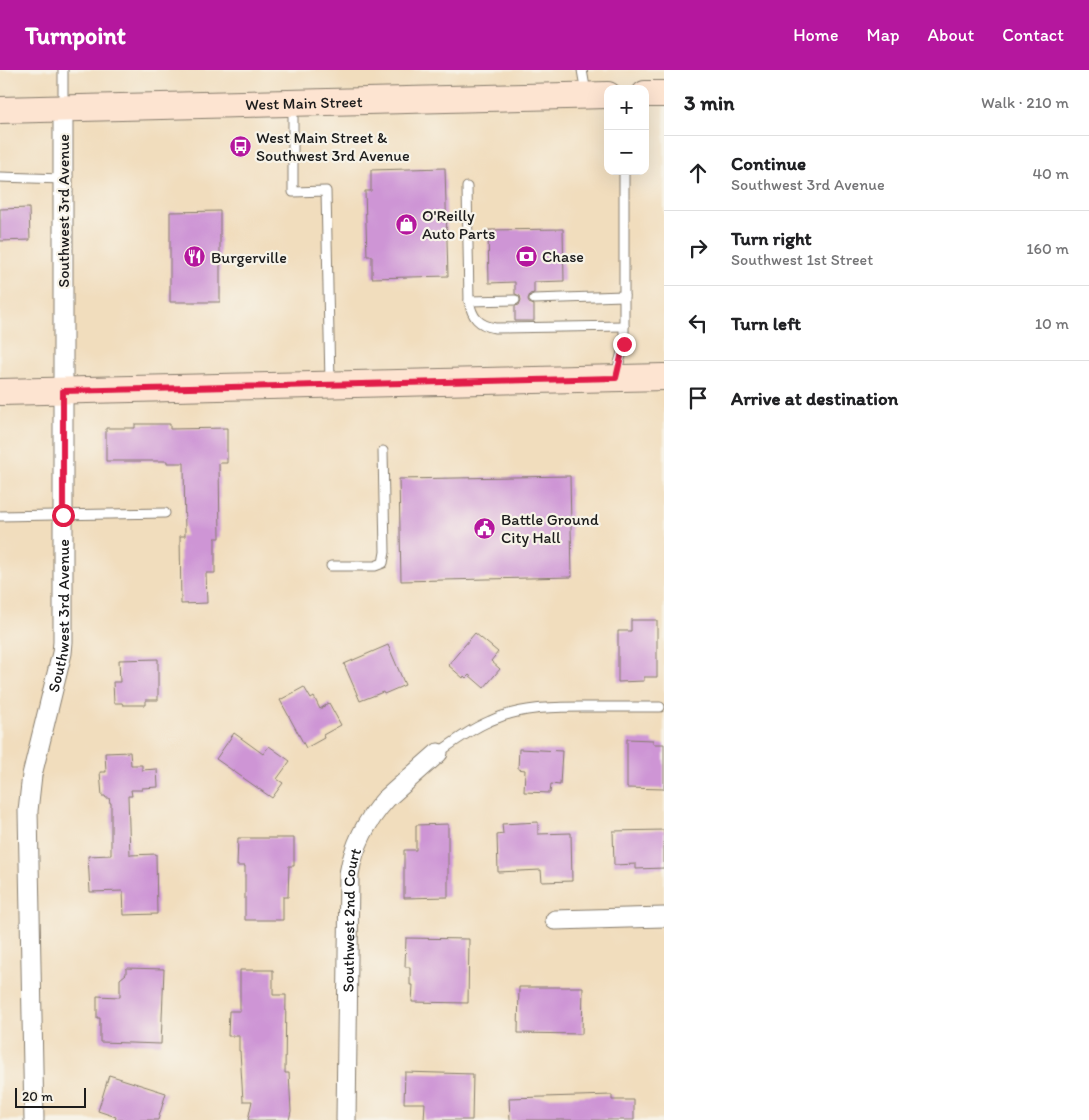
<!DOCTYPE html>
<meta charset="utf-8">
<style>
:root{--surface:#fff;--page:#f6f6f6;--text:#202124;--muted:#757577;--line:#e0e0e0;--accent:#b5179e}
body{margin:0;font-family:Itim,sans-serif;background:var(--page);color:var(--text)}
.controls{position:absolute;right:15px;top:15px;display:grid;overflow:hidden;border-radius:10px;box-shadow:0 5px 20px #0002}
.controls button{width:45px;height:45px;display:grid;place-items:center;padding:0;border:0;border-bottom:1px solid var(--line);background:var(--surface);color:var(--text);font:25px sans-serif}
.scale{position:absolute;left:15px;bottom:12px;width:71px;box-sizing:border-box;padding-left:5px;border:2px solid #1c1c1c;border-top:0;font-size:14px;line-height:18px;white-space:nowrap;color:#1c1c1c;-webkit-text-stroke:4px #f7f3e8;paint-order:stroke}
.stop{position:absolute;width:15px;height:15px;margin:-11px;border:4px solid #e11d48;border-radius:50%;background:#fff}
.stop.end{background:#e11d48;border-color:#fff;box-shadow:0 1px 5px #0008}
.list{margin:0;padding:0;list-style:none}
h2{display:flex;justify-content:space-between;align-items:center;height:65px;margin:0;padding:0 20px;font-size:21px}
h2 small{font-size:16px;font-weight:400;color:var(--muted)}
.list li{display:grid;grid-template-columns:32px 1fr auto;gap:15px;align-items:center;box-sizing:border-box;height:75px;padding:0 20px;border-top:1px solid var(--line)}
.list b{display:block;font-size:19px;white-space:nowrap}
.list p{margin:0;font-size:16px;white-space:nowrap;color:var(--muted)}
.list em{font-size:16px;font-style:normal;color:var(--muted)}
.icon{flex:none;width:28px;height:28px;fill:none;stroke:currentColor;stroke-width:2;stroke-linecap:round;stroke-linejoin:round}
.map{position:relative;flex:none;width:664px;height:1050px;overflow:hidden}
header{display:flex;align-items:center;gap:30px;box-sizing:border-box;height:70px;padding:0 25px;background:var(--accent);color:#fff}
header strong{font-size:24px}
nav{display:flex;gap:28px;margin-inline-start:auto;font-size:18px}
main{display:flex}
aside{flex:1;background:var(--surface)}
.map>svg:first-child{display:block}
.building{fill:#ce95d5}
.lines{fill:none;stroke-linecap:round;stroke-linejoin:round}
.lane-casing{stroke:#867c6c;stroke-width:11}
.street-casing{stroke:#867c6c;stroke-width:21}
.secondary-casing{stroke:#867c6c;stroke-width:28}
.lane{stroke:#fff;stroke-width:9}
.street{stroke:#fff;stroke-width:19}
.secondary{stroke:#fde4d1;stroke-width:26}
.route{stroke:#e11d48;stroke-width:6}
.labels{text-anchor:middle;stroke-width:4.5;stroke-linejoin:round;paint-order:stroke}
.street-label{font-size:16px;fill:#1c1c1c;stroke:#f7f3e8}
.poi-label{font-size:16px;fill:#1c1c1c;stroke:#f7f3e8;text-anchor:start}
</style>
<header>
<strong>Turnpoint</strong>
<nav><a>Home</a><a>Map</a><a>About</a><a>Contact</a></nav>
</header>
<main>
<div class="map">
<svg width="664" height="1050" viewBox="0 0 664 1050">
<rect width="100%" height="100%" fill="#f7f3e8"/>
<filter id="ink" filterUnits="userSpaceOnUse"><feTurbulence type="fractalNoise" baseFrequency=".02" numOctaves="2"/><feDisplacementMap in="SourceGraphic" scale="10" xChannelSelector="R" yChannelSelector="G"/><feConvolveMatrix kernelMatrix="1 2 1 2 8 2 1 2 1" color-interpolation-filters="sRGB"/></filter>
<filter id="wash" filterUnits="userSpaceOnUse"><feTurbulence type="fractalNoise" baseFrequency=".0096" numOctaves="4" result="noise"/><feDisplacementMap in="SourceGraphic" scale="20" xChannelSelector="R" yChannelSelector="G"/><feGaussianBlur stdDeviation="1.12" result="paint"/><feColorMatrix in="noise" values="0 0 0 0 0 0 0 0 0 0 0 0 0 0 0 0 0 1.4 0 .05"/><feComposite in="paint" operator="in"/></filter>
<g filter="url(#wash)">
<rect width="100%" height="100%" fill="#f1ddbd"/>
<g id="blocks">
<g class="building">
<polygon points="445,98 448,206 372,208 372,186 367,186 365,121 371,121 371,100"/>
<polygon points="29,138 30,170 0,171 0,139"/>
<polygon points="220,141 220,232 170,232 170,142"/>
<polygon points="563,159 564,211 534,212 534,223 530,224 528,229 529,233 534,235 534,251 515,251 515,236 519,235 521,230 520,226 515,224 515,212 489,213 488,160"/>
<polygon points="135,354 170,354 170,359 227,358 227,393 219,393 220,468 215,468 215,503 206,503 207,533 181,534 180,466 185,466 184,393 167,393 167,391 106,391 106,358 135,358"/>
<polygon points="570,406 572,507 401,511 399,409"/>
<polygon points="631,550 657,550 657,607 644,607 644,611 618,612 618,561 631,561"/>
<polygon points="475,563 498,582 491,591 500,599 484,618 469,605 466,608 464,606 463,608 448,595"/>
<polygon points="388,575 405,615 384,624 383,622 360,631 344,594"/>
<polygon points="158,589 158,630 146,630 146,635 123,635 122,633 114,633 113,612 120,612 119,590"/>
<polygon points="304,617 311,629 314,627 320,639 329,633 341,655 323,665 324,668 306,678 280,630"/>
<polygon points="234,663 263,684 269,676 290,691 277,709 283,713 272,728 216,689"/>
<polygon points="627,669 653,670 653,674 664,674 664,719 627,718"/>
<polygon points="519,679 562,681 560,715 551,714 550,723 524,722 525,700 518,699"/>
<polygon points="130,682 131,695 142,695 142,700 157,699 158,717 142,718 142,720 131,720 132,726 128,726 130,785 156,784 157,844 124,845 123,821 90,822 88,786 111,785 111,733 110,733 109,728 106,728 105,726 102,726 100,702 106,702 105,683"/>
<polygon points="538,752 538,764 571,763 572,811 542,812 541,800 498,802 497,765 503,764 502,754"/>
<polygon points="448,754 448,827 404,828 404,780 416,780 416,755"/>
<polygon points="664,760 664,798 636,799 636,794 614,795 613,761"/>
<polygon points="238,768 294,768 294,796 289,796 288,827 283,827 283,850 245,850 245,796 237,796"/>
<polygon points="406,868 469,869 468,933 412,932 413,915 410,915 410,897 405,897"/>
<polygon points="126,898 164,899 161,974 100,972 100,948 97,948 97,926 120,927 120,909 126,904"/>
<polygon points="240,900 273,900 273,925 286,925 285,1003 289,1003 291,1041 289,1050 248,1050 252,1031 243,1031 240,981 239,981 239,966 228,966 229,941 240,941"/>
<polygon points="519,917 583,917 582,964 518,963"/>
<polygon points="405,1002 473,1004 472,1050 424,1050 425,1033 404,1033"/>
<polygon points="109,1005 166,1023 158,1050 115,1050 116,1047 98,1041"/>
<polygon points="612,1025 612,1030 634,1030 634,1050 510,1050 509,1028"/>
</g>
</g>
</g>
<g filter="url(#ink)">
<use href="#blocks" fill-opacity="0" stroke="#867c6c" stroke-width="1"/>
<g class="lines">
<defs>
<g id="lane">
<polyline points="63,0 63,35"/>
<polyline points="582,0 586,23"/>
<polyline points="293,35 293,122 326,121 330,313"/>
<polyline points="0,107 63,109"/>
<path d="M467,117L469,231C472,247 478,255 495,258L624,256"/>
<polyline points="534,229 624,226"/>
<polyline points="469,231 515,230"/>
<polyline points="616,305 624,274 624,101"/>
<polyline points="0,446 165,443"/>
<polyline points="331,496 375,496 383,493 385,482 383,381"/>
<path d="M438,683C455,671 471,659 490,651C522,636 557,637 591,637C614,637 637,637 660,637"/>
</g>
<g id="street">
<polyline points="555,850 664,847"/>
<path id="s1" d="M34,1050L28,741L32,705L62,583L63,572V38"/>
<path id="s2" d="M346,1050L349,804C354,775 366,751 386,729L438,683"/>
</g>
<g id="secondary">
<polyline points="645,24 664,24"/>
<path id="s3" d="M0,40L608,25"/>
<polyline points="0,322 664,307"/>
</g>
</defs>
<use href="#lane" class="lane-casing"/>
<use href="#street" class="street-casing"/>
<use href="#secondary" class="secondary-casing"/>
<use href="#lane" class="lane"/>
<use href="#street" class="street"/>
<use href="#secondary" class="secondary"/>
</g>
</g>
<g class="lines" filter="url(#ink)">
<polyline class="route" points="63,445 63,321 616,308 624,274"/>
</g>
<defs>
<symbol id="bus-disc" viewBox="-11 -11 22 22"><circle r="9.5" fill="#b5179e" stroke="#f7f3e8"/><path d="M-5-6H5V4H4V6H2V4H-2V6H-4V4H-5ZM-3.5-4V0h7V-4ZM-3.5 1.2v1.5H-2V1.2ZM2 1.2v1.5H3.5V1.2Z" fill="#fff"/></symbol>
<symbol id="shop-disc" viewBox="-11 -11 22 22"><circle r="9.5" fill="#b5179e" stroke="#f7f3e8"/><path d="M-5-2.5h2.3a2.7 3.5 0 0 1 5.4 0H5L5.5 6h-11ZM-1.5-2.5h3a1.5 2.3 0 0 0-3 0Z" fill="#fff"/></symbol>
<symbol id="bank-disc" viewBox="-11 -11 22 22"><circle r="9.5" fill="#b5179e" stroke="#f7f3e8"/><path d="M-6-4H6V4H-6ZM0-2.3a2.3 2.3 0 1 0 0 4.6a2.3 2.3 0 1 0 0-4.6Z" fill="#fff"/></symbol>
<symbol id="restaurant-disc" viewBox="-11 -11 22 22"><circle r="9.5" fill="#b5179e" stroke="#f7f3e8"/><path d="M-5-6h1v4h1v-4h1v4h1v-4h1v5L-1.5 .5V6h-2V.5L-5-1ZM5-6V6H3V1.5H1.5Q1.5-4 5-6Z" fill="#fff"/></symbol>
<symbol id="civic-disc" viewBox="-11 -11 22 22"><circle r="9.5" fill="#b5179e" stroke="#f7f3e8"/><path d="M-.6-6.5H3V-4.5H.6V-3L4-1V1h2V6H-6V1h2V-1L-.6-3ZM-1.2 2.5V6h2.4V2.5Z" fill="#fff"/></symbol>
</defs>
<g fill-rule="evenodd">
<use href="#bus-disc" x="228" y="64" width="25" height="25"/>
<use href="#shop-disc" x="394" y="142" width="25" height="25"/>
<use href="#bank-disc" x="514" y="174" width="25" height="25"/>
<use href="#restaurant-disc" x="182" y="174" width="25" height="25"/>
<use href="#civic-disc" x="472" y="446" width="25" height="25"/>
</g>
<g class="labels">
<g class="street-label">
<text dy="6" stroke="none"><textPath href="#s3" startOffset="304">West Main Street</textPath></text>
<text transform="translate(63 141) rotate(-90)" y="6">Southwest 3rd Avenue</text>
<text dy="6" stroke="none"><textPath href="#s1" startOffset="508">Southwest 3rd Avenue</textPath></text>
<text dy="6" stroke="none"><textPath href="#s2" startOffset="200">Southwest 2nd Court</textPath></text>
</g>
<g class="poi-label">
<text x="256" y="73">West Main Street &amp;<tspan x="256" dy="18">Southwest 3rd Avenue</tspan></text>
<text x="422" y="151">O'Reilly<tspan x="422" dy="18">Auto Parts</tspan></text>
<text x="542" y="192">Chase</text>
<text x="211" y="193">Burgerville</text>
<text x="501" y="455">Battle Ground<tspan x="501" dy="18">City Hall</tspan></text>
</g>
</g>
</svg>
<div class="controls">
<button>+</button>
<button>−</button>
</div>
<div class="scale">20 m</div>
<div class="stop" style="left:63px;top:445px"></div>
<div class="stop end" style="left:624px;top:274px"></div>
</div>
<aside>
<h2>3 min<small>Walk · 210 m</small></h2>
<ul class="list">
<li><svg class="icon" aria-label="ahead" viewBox="0 0 24 24"><path d="M12 20V5M6 11l6-6 6 6"/></svg><div><b>Continue</b><p>Southwest 3rd Avenue</p></div><em>40 m</em></li>
<li><svg class="icon" aria-label="right" viewBox="0 0 24 24"><path d="M7 20v-9h11M14 6l5 5-5 5"/></svg><div><b>Turn right</b><p>Southwest 1st Street</p></div><em>160 m</em></li>
<li><svg class="icon" aria-label="left" viewBox="0 0 24 24"><path d="M17 20v-9H6M10 6l-5 5 5 5"/></svg><div><b>Turn left</b></div><em>10 m</em></li>
<li><svg class="icon" aria-label="arrive" viewBox="0 0 24 24"><path d="M6 21V4h12l-3 4 3 4H6"/></svg><div><b>Arrive at destination</b></div></li>
</ul>
</aside>
</main>
